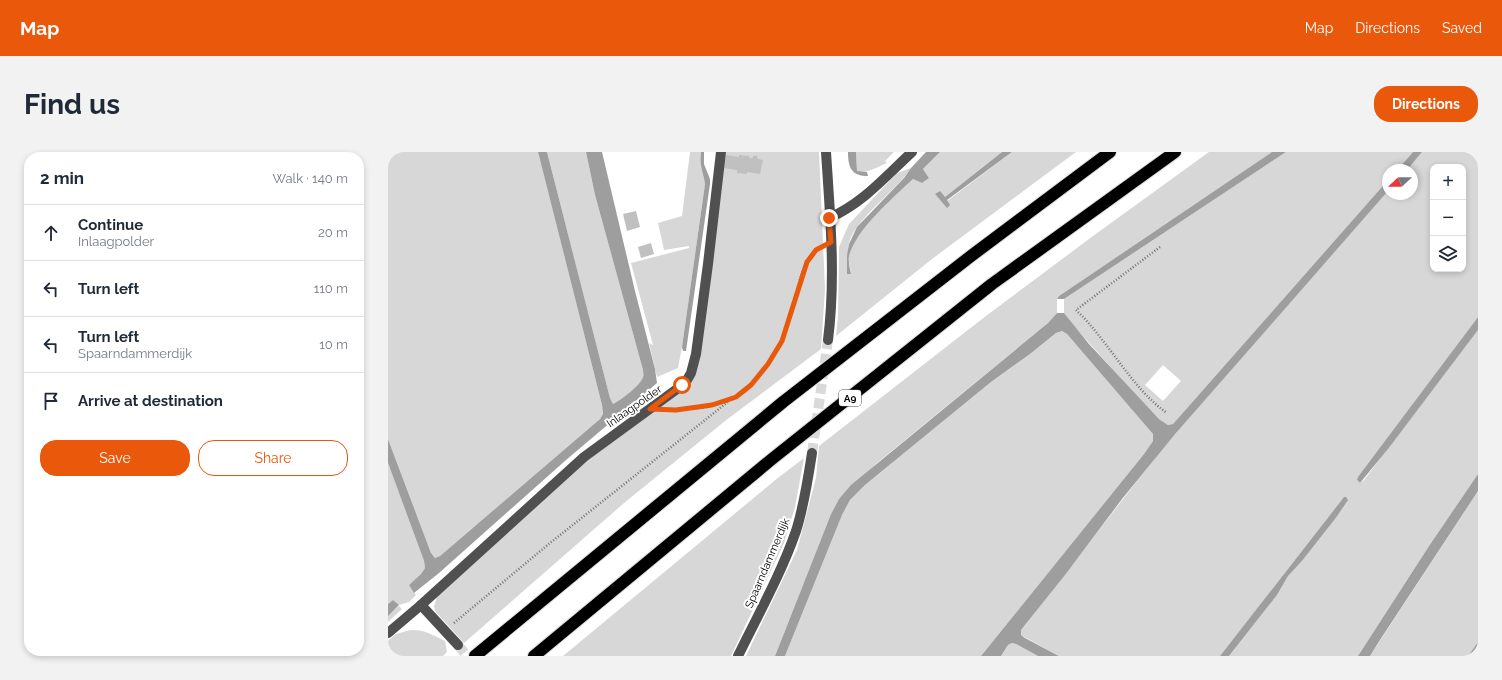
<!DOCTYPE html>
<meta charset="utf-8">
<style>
:root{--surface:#fff;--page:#f2f2f3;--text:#1f2937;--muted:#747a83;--line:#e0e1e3;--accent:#ea580c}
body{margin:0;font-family:Raleway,sans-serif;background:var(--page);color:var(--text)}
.controls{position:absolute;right:12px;top:12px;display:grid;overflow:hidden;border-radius:8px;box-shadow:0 2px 6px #0003}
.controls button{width:36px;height:36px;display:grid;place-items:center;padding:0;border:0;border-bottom:1px solid var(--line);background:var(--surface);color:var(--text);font:20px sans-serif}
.compass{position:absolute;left:994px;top:12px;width:36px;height:36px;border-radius:50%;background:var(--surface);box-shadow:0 2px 6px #0003;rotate:248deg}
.stop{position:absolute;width:12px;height:12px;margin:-9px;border:3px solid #ea580c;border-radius:50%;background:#fff}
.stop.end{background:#ea580c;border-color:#fff;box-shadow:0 1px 4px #0008}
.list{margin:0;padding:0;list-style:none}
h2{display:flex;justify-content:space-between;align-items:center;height:52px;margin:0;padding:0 16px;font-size:17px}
h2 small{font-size:13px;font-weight:400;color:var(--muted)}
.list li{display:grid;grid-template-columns:26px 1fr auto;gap:12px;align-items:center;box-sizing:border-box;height:56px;padding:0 16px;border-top:1px solid var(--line)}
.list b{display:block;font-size:15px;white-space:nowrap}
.list p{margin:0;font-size:13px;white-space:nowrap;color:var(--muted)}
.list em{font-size:13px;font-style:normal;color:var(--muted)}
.actions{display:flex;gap:8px;padding:12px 16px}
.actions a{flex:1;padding:9px 0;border:1px solid var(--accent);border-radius:16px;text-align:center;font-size:14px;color:var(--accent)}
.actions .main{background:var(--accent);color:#fff}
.icon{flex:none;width:22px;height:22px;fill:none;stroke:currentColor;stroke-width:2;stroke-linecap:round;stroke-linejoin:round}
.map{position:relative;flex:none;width:1090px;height:504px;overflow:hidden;border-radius:16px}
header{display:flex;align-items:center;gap:24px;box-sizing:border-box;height:56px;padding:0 20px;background:var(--accent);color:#fff}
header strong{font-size:19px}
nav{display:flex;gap:22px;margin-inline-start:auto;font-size:14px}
.intro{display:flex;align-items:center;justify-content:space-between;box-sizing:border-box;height:96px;padding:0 24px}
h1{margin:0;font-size:28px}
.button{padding:10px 18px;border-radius:16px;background:var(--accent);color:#fff;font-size:14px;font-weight:700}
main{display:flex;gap:24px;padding:0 24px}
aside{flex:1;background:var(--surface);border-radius:16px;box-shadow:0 2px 6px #0003}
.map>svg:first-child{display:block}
.green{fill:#d7d7d7;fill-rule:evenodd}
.water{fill:#9e9e9e}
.building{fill:#c0c0c0}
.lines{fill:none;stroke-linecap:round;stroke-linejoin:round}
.minor-tunnel{stroke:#d9d9d9;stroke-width:10;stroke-dasharray:10 5;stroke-linecap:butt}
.highway-casing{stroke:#dbdbdb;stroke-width:14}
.path{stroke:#727272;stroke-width:2.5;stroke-dasharray:1 2;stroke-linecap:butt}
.minor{stroke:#505050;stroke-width:10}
.highway{stroke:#000;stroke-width:12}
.route{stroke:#ea580c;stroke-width:5}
.labels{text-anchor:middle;stroke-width:4;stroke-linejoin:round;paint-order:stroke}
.shield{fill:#fff;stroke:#4c4c4c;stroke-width:1}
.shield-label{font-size:10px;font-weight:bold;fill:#000}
.street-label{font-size:11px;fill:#000;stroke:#fff}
</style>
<header>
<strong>Map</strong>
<nav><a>Map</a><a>Directions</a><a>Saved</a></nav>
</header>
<div class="intro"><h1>Find us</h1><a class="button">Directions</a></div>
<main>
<aside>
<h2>2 min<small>Walk · 140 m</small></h2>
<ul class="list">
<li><svg class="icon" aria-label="ahead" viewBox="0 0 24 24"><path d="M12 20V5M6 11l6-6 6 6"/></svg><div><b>Continue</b><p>Inlaagpolder</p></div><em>20 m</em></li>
<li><svg class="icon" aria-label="left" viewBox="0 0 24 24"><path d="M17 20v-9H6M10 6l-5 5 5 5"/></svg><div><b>Turn left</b></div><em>110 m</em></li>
<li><svg class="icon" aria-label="left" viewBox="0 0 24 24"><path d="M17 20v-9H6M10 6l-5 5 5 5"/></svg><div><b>Turn left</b><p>Spaarndammerdijk</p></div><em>10 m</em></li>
<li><svg class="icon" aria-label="arrive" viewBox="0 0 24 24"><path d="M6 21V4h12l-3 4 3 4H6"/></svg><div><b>Arrive at destination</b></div></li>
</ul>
<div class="actions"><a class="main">Save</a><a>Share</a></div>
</aside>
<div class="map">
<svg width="1090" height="504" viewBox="0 0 1090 504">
<rect width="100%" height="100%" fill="#fff"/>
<g class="green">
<polygon points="0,0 150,0 214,253 215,262 212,267 52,404 47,406 43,401 0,287"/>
<path d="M159,0H198L207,43L255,218C255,220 256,223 255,225C254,233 233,249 225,252L222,246Z"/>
<path d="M302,0H313C311,15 315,18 317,32L294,195L290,216L269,225L261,191L265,193L243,111L301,96V94L276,98L270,71L294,64Z"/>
<polygon points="337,0 431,0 437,137 433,197 337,269 236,351 76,491 47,459 46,454 49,445 194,312 297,237 302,232"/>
<path d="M468,0H506L497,9L499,11C489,15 480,22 469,19Z"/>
<path d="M552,0H614L557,45L547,42L559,55V49L624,0H688L544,107L448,184L450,164L451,95L461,72L509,21L523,16C508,39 468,66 461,91C459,101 460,113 459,122H463C463,117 460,110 461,104C466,79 506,44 525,27L534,31L541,26L535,17Z"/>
<polygon points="821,0 884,0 671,144 669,147 669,161 660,171 489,311 451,347 443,362 387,504 358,504 409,398 428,326 431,294 594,167 705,84"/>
<path d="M898,0H1025L1009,18H1000V28L785,272L780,273L771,267L746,241L685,173L676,161V147ZM775,213L793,229L775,249L757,233Z"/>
<path d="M1034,0H1090V165L969,328L972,331L976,328L1090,178V322L1041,394L970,504H841L889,443L900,424L914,409L947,367L953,349L832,504H671L633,483V478C681,419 725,358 773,299C846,211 924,126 1000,39V42H1024V18H1019ZM1045,15H1075V117H1045Z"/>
<polygon points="674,179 679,182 756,271 765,282 765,289 756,302 593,504 397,504 454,363 462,348 477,333 603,230 642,202 668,181"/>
<polygon points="416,306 407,355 396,391 343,504 175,504 391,325"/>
<polygon points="0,311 36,409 37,416 33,422 21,433 28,443 21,450 11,453 5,448 0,452"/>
<polygon points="1090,339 1090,490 1080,504 982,504"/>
<polygon points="11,454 14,457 0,470 0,463"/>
<path d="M22,478C36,477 45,483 57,489L59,500L55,504H0V489L8,482Z"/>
<polygon points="624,491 628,492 650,504 613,504 620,493"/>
</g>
<g class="water">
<path d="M150,0H159L222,246L225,252C232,249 253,233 255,225C256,223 255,221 255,218L207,43L198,0H214L247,139L267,217L269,231L178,308L51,421L26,441L21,433L33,422L37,416L36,409L0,311V287L43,401L47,406L52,404L212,267L215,262L214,253Z"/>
<path d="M313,0H316V12L322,27V32L298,199H295L294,195L317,32C315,18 311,15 313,0Z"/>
<path d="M460,0H468L469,19L479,20L480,24C464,24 460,16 460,0Z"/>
<path d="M538,0H552L535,17L541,26L534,31L525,27C506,45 468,77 461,104C460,109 462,117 463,122H459V103L461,92L469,75L516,26L523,16Z"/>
<polygon points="614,0 624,0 559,48 562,53 559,56 547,42 552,39 557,45"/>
<polygon points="884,0 898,0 676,147 669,147 671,144"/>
<polygon points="1025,0 1034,0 1019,18 1009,18"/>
<polygon points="1000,28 1000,39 788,281 734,347 677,423 633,478 633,483 637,486 671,504 650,504 628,492 624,491 620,493 613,504 593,504 756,302 765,289 765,282 679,182 674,179 668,181 642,202 603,230 477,333 462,348 454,363 397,504 387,504 443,362 451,347 463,333 660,171 669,161 676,161 701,192 771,267 780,273 785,272"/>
<polygon points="1090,165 1090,178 1000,297 972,331 969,328 970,325"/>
<polygon points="1090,322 1090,339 992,488 982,504 970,504 1041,394"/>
<polygon points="956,345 958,345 960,348 947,367 914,409 900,424 889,443 841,504 832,504"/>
<polygon points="5,448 11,453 0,464 0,452"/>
<polygon points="1090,490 1089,504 1080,504"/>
</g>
<g class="building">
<polygon points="338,3 351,5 351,3 361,4 361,6 365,6 365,4 369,4 370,7 375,8 372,22 359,20 359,22 349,21 349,18 336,16"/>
<polygon points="248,59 252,75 239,79 235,62"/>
<polygon points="263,91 266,102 253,106 250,95"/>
</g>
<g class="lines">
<g class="minor-tunnel">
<polyline points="424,301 440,188"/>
<polyline points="70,493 79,504"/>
</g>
<defs>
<g id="highway">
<polyline points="87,504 395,250 583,104 722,0"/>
<polyline points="146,504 384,307 604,132 787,0"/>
</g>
</defs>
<use href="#highway" class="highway-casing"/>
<g class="path">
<path d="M772,95L688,158C720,188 744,237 779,261"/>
<path d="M285,257C305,258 329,255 347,246C356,241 364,233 370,225C391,199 398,180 406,149C411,132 415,107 430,97"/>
<polyline points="66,471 162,391 341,249"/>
</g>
<g class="minor">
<path d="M438,0C442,62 448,125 440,188"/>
<path d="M441,66C474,52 498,24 524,0"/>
<polyline points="33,453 196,305 289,237 299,228 303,221 308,202 320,112 333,0"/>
<polyline points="0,481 33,453 70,493"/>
<path d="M350,504C370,463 393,422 408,379C416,354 420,327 424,301"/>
</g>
<use href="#highway" class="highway"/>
</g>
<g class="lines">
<polyline class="route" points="294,233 262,257 288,258 324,253 348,245 363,233 380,212 394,189 419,110 428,98 443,90 441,66"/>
</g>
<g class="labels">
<rect class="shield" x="451" y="238" width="22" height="16" rx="3"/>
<g class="shield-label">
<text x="462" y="250">A9</text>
</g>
<g class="street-label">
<text transform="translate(246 254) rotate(-35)" y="4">Inlaagpolder</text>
<text transform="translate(379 411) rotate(-67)" y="4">Spaarndammerdijk</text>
</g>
</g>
</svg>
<div class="controls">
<button>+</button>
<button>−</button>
<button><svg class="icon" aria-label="layers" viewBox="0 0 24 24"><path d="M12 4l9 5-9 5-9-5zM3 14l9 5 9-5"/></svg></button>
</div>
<svg class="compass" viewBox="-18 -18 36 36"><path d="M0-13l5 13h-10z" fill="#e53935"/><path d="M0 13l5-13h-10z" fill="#747a83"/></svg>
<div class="stop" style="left:294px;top:233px"></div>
<div class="stop end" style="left:441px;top:66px"></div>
</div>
</main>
